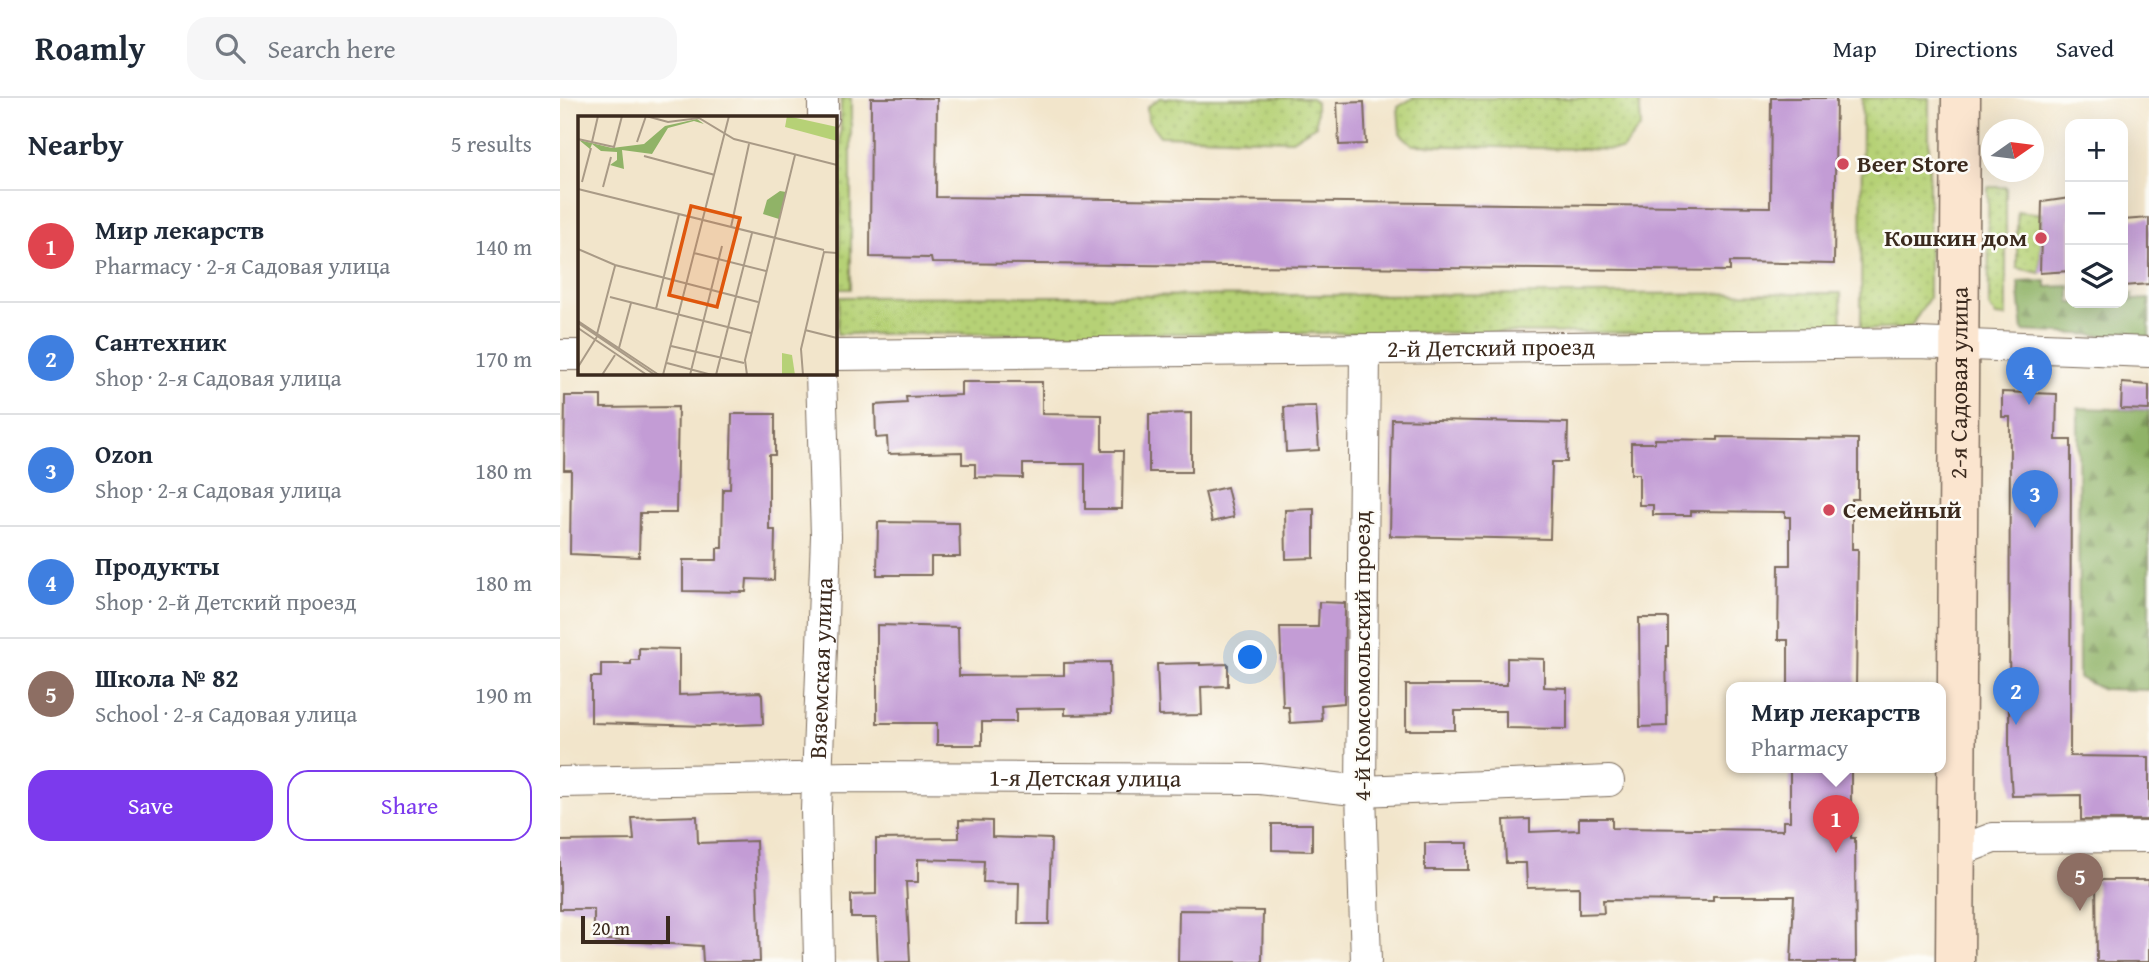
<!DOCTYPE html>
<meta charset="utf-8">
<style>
:root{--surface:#fff;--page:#f6f6f7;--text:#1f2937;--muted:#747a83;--line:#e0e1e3;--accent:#7c3aed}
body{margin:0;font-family:"Gentium Book Plus",serif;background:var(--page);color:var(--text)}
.controls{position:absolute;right:21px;top:21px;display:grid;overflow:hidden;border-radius:14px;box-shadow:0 7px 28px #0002}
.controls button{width:63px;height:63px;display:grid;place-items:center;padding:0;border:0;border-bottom:2px solid var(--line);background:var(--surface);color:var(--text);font:35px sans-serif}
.compass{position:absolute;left:1421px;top:21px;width:63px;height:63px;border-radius:50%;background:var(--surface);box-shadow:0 7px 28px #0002;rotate:76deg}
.scale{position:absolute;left:21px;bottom:18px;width:89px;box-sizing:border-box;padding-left:7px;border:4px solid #3b2a1e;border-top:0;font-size:19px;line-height:24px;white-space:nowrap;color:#3b2a1e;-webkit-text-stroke:5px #fdfcf7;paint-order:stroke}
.you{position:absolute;left:691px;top:560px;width:24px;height:24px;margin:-18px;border:5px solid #fff;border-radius:50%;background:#1a73e8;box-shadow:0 0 0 10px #1a73e833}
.badge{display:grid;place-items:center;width:46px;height:46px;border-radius:50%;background:var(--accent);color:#fff;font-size:23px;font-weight:700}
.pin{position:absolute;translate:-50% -58px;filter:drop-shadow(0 2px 4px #0008)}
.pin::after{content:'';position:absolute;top:37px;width:24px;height:21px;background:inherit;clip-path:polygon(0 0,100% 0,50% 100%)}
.popup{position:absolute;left:1166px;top:584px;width:220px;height:91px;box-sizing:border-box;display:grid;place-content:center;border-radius:14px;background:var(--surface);filter:drop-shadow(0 2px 5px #0005);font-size:23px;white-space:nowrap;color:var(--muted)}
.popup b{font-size:26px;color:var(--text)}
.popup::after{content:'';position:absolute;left:50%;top:100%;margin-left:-14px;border:14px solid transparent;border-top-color:var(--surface)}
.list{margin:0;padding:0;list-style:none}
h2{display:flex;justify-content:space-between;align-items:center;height:91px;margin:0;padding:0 28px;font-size:30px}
h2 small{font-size:23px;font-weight:400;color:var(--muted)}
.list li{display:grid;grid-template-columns:46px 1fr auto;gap:21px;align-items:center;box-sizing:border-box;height:112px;padding:0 28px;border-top:2px solid var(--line)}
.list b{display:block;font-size:26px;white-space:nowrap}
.list p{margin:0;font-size:23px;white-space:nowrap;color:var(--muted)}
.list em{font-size:23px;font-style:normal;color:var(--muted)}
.actions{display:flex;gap:14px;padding:21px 28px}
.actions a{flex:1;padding:16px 0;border:2px solid var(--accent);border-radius:21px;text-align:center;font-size:24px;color:var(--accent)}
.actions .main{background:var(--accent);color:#fff}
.icon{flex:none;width:38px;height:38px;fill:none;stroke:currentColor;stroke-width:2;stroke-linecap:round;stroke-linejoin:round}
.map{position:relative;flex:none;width:1589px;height:864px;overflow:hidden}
header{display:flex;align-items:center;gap:42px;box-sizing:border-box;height:98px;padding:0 35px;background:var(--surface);border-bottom:2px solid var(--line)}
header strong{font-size:33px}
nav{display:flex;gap:38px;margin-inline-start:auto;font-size:24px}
.search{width:490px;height:63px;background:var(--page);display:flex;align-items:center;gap:18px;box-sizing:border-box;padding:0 24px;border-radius:21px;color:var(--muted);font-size:26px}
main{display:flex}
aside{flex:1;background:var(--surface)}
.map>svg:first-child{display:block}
.grass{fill:url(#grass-dots);stroke:#787e4a;stroke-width:2}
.forest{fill:url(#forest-firs);stroke:#666e42;stroke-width:2}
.building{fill:#c39cd5}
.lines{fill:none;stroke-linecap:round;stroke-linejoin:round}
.street-casing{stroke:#7b6b5b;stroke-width:32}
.secondary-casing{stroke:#7b6b5b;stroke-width:41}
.street{stroke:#fff;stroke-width:30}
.secondary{stroke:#fbe5cf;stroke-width:38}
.poi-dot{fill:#d1495b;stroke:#fdfcf7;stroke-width:2.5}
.labels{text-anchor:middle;stroke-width:5;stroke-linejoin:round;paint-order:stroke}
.poi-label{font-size:24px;font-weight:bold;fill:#3b2a1e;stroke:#fdfcf7;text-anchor:start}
.street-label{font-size:24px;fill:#3b2a1e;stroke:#fdfcf7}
.inset-road{fill:none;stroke:#a99a86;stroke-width:2}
.view{fill:#df570d;fill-opacity:0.15;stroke:#df570d;stroke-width:3.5}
.inset-edge{fill:none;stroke:#3b2a1e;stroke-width:3.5}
</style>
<header>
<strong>Roamly</strong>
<div class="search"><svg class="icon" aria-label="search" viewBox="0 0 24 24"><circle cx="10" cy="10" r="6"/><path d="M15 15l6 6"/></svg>Search here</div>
<nav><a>Map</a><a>Directions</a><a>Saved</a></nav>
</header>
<main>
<aside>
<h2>Nearby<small>5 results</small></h2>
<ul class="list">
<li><span class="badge" style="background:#e0444e">1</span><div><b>Мир лекарств</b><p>Pharmacy · 2-я Садовая улица</p></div><em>140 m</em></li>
<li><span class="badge" style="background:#3f7fe0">2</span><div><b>Сантехник</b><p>Shop · 2-я Садовая улица</p></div><em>170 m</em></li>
<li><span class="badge" style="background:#3f7fe0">3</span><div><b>Ozon</b><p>Shop · 2-я Садовая улица</p></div><em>180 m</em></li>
<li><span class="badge" style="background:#3f7fe0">4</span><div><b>Продукты</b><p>Shop · 2-й Детский проезд</p></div><em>180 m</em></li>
<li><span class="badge" style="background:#8d6e63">5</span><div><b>Школа № 82</b><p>School · 2-я Садовая улица</p></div><em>190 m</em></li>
</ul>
<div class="actions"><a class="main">Save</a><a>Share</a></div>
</aside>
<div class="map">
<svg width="1589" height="864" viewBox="0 0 1589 864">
<defs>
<pattern id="grass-dots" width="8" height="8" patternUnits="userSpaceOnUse" patternTransform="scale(1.75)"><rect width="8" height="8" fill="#b6d176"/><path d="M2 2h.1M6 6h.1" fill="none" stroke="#9db466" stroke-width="1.8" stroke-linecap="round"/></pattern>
<pattern id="forest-firs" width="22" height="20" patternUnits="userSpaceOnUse" patternTransform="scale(1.75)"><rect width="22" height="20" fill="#90b367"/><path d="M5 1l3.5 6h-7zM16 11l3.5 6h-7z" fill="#779254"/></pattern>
</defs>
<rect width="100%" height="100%" fill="#fdfcf7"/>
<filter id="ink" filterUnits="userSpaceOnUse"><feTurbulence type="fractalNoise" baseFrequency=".0143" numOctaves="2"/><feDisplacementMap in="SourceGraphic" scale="14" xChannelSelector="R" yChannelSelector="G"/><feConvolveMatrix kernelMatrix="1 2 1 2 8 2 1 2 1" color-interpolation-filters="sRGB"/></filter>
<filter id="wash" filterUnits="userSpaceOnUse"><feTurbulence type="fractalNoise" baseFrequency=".00686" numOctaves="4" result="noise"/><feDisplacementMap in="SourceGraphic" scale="28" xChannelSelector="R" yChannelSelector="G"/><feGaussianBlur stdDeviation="1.57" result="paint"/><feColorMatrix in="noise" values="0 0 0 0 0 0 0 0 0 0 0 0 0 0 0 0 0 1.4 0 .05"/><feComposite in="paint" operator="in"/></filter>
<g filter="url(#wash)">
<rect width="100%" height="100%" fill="#f2e5cb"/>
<g class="grass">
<polygon points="281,0 291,0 291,191 279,191"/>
<polygon points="600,0 751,0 756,4 756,27 732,42 600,38 588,22 587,9"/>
<polygon points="853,0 1079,0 1081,28 1062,52 853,47 840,35 838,9"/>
<polygon points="1302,0 1369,0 1369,200 1350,230 1301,232"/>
<polygon points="1428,89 1446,89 1446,219 1436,218 1429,209"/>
<polygon points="1457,113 1482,116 1480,175 1457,170"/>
<polygon points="1281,195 1282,234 277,236 279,199"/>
</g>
<g class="forest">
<polygon points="1486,183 1486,189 1510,188 1510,205 1563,205 1563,197 1573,196 1573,202 1589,201 1589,240 1463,233 1458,184"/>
<polygon points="1518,310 1589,312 1589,592 1542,591 1519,580"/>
</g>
<g id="blocks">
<g class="building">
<polygon points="311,0 377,0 376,99 1210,109 1211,0 1276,0 1274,166 1170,164 1170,173 372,165 371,160 310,159"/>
<polygon points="804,4 806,46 779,47 777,5"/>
<polygon points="1510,100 1510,173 1480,175 1482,104"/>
<polygon points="1589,120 1589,186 1563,188 1563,122"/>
<polygon points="401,284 482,284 482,316 542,317 542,353 563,353 562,411 525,411 525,366 463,366 463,380 415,379 415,366 402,366 402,354 328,356 327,339 316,340 315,307 347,305 346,299 401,297"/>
<polygon points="1562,285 1589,287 1589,312 1561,311"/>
<polygon points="1442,294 1497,296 1496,342 1511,342 1510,658 1589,659 1589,722 1521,722 1521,697 1452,698 1449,652 1450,319 1442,319"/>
<polygon points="5,298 41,298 41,310 118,309 116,415 80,415 79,459 10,456 11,372 4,372"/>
<polygon points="756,308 759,352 726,354 724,309"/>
<polygon points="631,315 631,374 589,374 589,316"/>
<polygon points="172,316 215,316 215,357 209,357 209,432 215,432 214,482 187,481 186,494 123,493 123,462 157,462 157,450 162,450 163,391 170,391"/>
<polygon points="832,321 1008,325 1007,364 992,364 990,441 830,438"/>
<polygon points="1158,339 1298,341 1298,401 1292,401 1292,451 1298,451 1296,589 1228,589 1228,542 1218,542 1219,467 1230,467 1230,419 1225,419 1225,414 1131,413 1131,417 1093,417 1093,407 1079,407 1079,376 1071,376 1071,345 1095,345 1095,341 1158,342"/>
<polygon points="667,389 674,419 652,424 645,394"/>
<polygon points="754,411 754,460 726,461 725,412"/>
<polygon points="318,424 399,425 400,459 371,459 371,477 317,477"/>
<polygon points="759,504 785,505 784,605 761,607 762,623 730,625 729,609 723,609 720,529 758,529"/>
<polygon points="1079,520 1108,520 1108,548 1106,548 1107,628 1080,629"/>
<polygon points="317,527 398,529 399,578 504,577 504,565 550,564 551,616 505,617 505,610 456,611 456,624 422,624 422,647 377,647 377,625 317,625"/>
<polygon points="79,550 119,551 119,597 200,594 202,597 203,626 150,628 31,625 31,579 41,579 41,566 71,566 71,562 79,562"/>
<polygon points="947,560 984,561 984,589 1007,590 1007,631 946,630 946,613 895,613 895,632 846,632 846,587 947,587"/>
<polygon points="640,565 640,567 668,566 668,588 641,589 642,617 599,618 597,566"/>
<polygon points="1230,669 1291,669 1291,740 1295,740 1296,864 1231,864 1234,798 1153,798 1153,803 1043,802 1044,815 1019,816 1019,789 967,790 966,765 946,765 944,722 970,721 970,734 1019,732 1019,720 1052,720 1052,730 1223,732 1223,723 1230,723"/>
<polygon points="137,718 138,745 196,743 200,864 143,864 142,848 34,841 34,811 0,811 0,743 74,742 72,720"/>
<polygon points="399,722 432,723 432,739 491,741 489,826 458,826 459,785 423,784 424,763 358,761 358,784 346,784 350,864 318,864 316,820 291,820 291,797 316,796 316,741 399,740"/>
<polygon points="712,726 752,726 752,753 712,752"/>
<rect x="865" y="745" width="43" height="27"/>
<polygon points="1536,782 1589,782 1589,864 1537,864"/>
<polygon points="619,812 703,813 702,864 618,864"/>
</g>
</g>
</g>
<g filter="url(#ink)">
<use href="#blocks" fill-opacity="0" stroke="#7b6b5b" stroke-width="2"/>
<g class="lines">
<defs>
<g id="street">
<polyline points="263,19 263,0"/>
<polyline points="805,252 801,693 806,864"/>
<polyline points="0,257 19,257"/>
<path id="s1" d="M275,257L1357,245L1589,254"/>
<path id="s2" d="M0,684L290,679L700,681L801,693L1049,683"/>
<polyline points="1394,755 1433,740 1589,739"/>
<path id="s3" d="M259,864L256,712L266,438L261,275"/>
</g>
<g id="secondary">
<path id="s4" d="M1395,864L1401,0"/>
</g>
</defs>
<use href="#street" class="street-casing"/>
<use href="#secondary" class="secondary-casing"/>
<use href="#street" class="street"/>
<use href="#secondary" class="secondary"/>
</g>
</g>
<g class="poi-dot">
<circle cx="1283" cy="66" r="7"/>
<circle cx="1481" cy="140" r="7"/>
<circle cx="1269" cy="412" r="7"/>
</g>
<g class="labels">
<g class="poi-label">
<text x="1297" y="74">Beer Store</text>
<text x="1467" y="148" text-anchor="end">Кошкин дом</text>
<text x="1283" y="420">Семейный</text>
</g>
<g class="street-label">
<text dy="8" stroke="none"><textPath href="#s1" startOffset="656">2-й Детский проезд</textPath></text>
<text dy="8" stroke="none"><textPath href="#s4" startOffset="579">2-я Садовая улица</textPath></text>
<text transform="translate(802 558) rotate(-90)" y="8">4-й Комсомольский проезд</text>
<text dy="8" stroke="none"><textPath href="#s3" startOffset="294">Вяземская улица</textPath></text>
<text dy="8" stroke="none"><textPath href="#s2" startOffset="525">1-я Детская улица</textPath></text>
</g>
</g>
<g transform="translate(18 18)">
<rect width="259" height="259" fill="#f2e5cb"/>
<path d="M119,3L126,8L116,5L90,12L74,38L44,34L46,53L32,49L39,44V36L23,35L14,28L12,33L1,24L34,32L66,28L87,10ZM202,75L208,76L201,103L185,98L189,84Z" fill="#90b367"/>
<path d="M209,0L259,11V25L207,11Z" fill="#b6d176"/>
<path d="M204,237L214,239L217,259H204Z" fill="#b6d176"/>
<path class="inset-road" d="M68,0L90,6L121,2L156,23L259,49M0,23L36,31L44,0M14,26L20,0M59,26L68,0M66,40L137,59M4,66L13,32M25,71L33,41M0,73L246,134M153,111L171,28M0,133L37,149L180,186M116,137L188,155M32,181L173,217M78,193L101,98M0,205L81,259M0,207L77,259M0,212L69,259M227,214L259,222M19,218L37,150M93,230L166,247M41,232L53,187M89,247L134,259M0,251L20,219M24,259L37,239M85,259L151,0M112,259L144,130M138,259L174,117M169,259L167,244L217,39M225,259L223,233L246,136L259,137"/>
<path class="view" d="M113,90L162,102L139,191L91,179Z"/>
<rect width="259" height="259" class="inset-edge"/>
</g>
</svg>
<div class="controls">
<button>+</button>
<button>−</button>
<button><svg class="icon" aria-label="layers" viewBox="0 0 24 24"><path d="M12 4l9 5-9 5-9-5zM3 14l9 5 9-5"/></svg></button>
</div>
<svg class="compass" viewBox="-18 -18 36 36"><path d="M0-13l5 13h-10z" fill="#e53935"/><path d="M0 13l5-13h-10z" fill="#747a83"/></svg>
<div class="scale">20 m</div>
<div class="you"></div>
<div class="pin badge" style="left:1276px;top:755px;background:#e0444e">1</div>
<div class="popup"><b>Мир лекарств</b>Pharmacy</div>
<div class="pin badge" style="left:1456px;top:627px;background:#3f7fe0">2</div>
<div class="pin badge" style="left:1475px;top:430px;background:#3f7fe0">3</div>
<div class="pin badge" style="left:1469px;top:307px;background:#3f7fe0">4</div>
<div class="pin badge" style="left:1520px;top:813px;background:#8d6e63">5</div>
</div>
</main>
